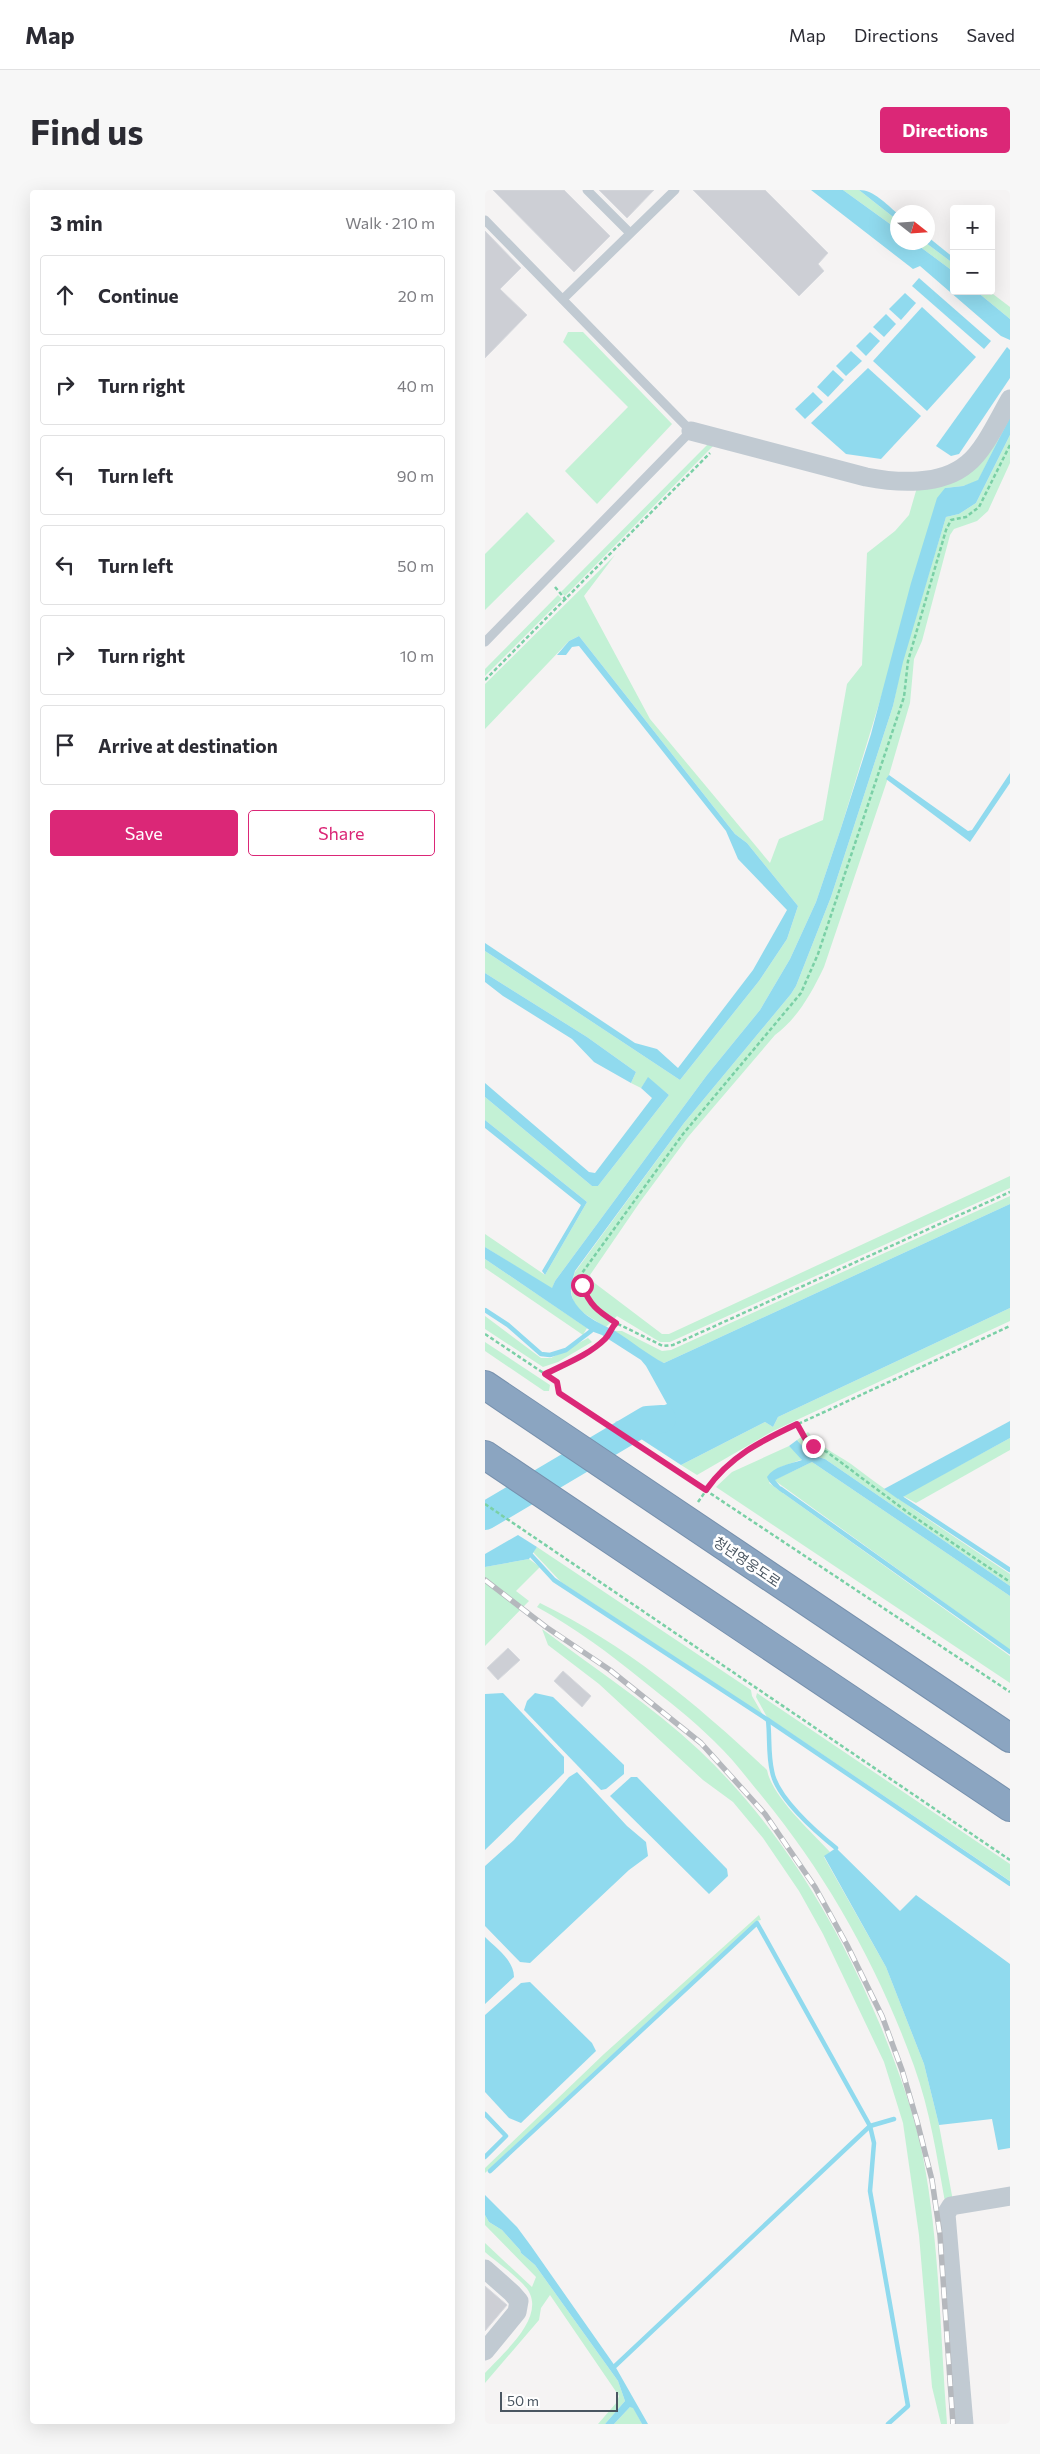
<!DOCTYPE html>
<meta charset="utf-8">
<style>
:root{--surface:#fff;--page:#f7f7f7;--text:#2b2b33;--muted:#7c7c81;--line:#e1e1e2;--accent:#db2777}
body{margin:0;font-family:Commissioner,"Noto Sans KR",sans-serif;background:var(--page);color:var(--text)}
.controls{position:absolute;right:15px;top:15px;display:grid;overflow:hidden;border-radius:5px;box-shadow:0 5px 20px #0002}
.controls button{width:45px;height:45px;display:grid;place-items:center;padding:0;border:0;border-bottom:1px solid var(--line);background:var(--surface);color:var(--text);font:25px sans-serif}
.compass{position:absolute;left:405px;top:15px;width:45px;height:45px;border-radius:50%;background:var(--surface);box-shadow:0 5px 20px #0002;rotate:107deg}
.scale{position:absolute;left:15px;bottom:12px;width:118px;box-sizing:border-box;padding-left:5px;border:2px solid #4a5661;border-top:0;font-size:14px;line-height:18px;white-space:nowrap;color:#4a5661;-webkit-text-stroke:4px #fff;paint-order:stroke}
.stop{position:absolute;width:15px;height:15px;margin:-11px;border:4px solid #db2777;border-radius:50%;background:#fff}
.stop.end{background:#db2777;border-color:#fff;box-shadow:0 1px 5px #0008}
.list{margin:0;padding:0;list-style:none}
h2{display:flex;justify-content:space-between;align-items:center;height:65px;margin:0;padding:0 20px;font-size:21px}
h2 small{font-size:16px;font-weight:400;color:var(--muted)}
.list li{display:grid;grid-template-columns:32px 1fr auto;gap:15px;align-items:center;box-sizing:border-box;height:80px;margin:0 10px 10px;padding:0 10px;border:1px solid var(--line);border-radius:5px}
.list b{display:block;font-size:19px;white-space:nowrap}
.list em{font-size:16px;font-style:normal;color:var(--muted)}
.actions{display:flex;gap:10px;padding:15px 20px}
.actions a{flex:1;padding:11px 0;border:1px solid var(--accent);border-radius:5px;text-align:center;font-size:18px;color:var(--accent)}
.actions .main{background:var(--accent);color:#fff}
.icon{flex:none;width:28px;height:28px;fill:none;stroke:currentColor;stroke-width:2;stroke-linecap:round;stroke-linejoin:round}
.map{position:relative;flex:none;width:525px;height:2234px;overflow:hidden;border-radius:5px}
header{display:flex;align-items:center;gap:30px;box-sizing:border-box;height:70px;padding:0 25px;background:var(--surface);border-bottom:1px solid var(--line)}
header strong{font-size:24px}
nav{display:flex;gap:28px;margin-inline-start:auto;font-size:18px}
.intro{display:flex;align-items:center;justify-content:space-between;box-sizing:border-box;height:120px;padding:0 30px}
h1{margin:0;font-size:35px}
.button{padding:12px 22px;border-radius:5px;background:var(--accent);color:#fff;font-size:18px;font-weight:700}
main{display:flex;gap:30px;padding:0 30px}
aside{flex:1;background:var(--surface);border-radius:5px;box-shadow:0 5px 20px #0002}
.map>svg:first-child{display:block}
.green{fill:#c3f1d5}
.water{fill:#90daee}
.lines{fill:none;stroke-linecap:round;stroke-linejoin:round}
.stream{stroke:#90daee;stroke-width:4.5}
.river{stroke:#90daee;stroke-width:28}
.building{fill:#cdcfd5;stroke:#d7d9de}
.highway-casing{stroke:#7690ad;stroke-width:30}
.path{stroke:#7ad0a6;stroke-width:2.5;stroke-dasharray:4 2.5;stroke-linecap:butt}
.lane{stroke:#c1cad2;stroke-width:9}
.street{stroke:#c1cad2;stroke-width:19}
.highway{stroke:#8ba5c1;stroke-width:28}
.rail-casing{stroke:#b5b8bd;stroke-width:5.5}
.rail{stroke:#fff;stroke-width:4;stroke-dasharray:11;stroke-linecap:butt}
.route{stroke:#db2777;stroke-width:6}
.labels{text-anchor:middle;stroke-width:5;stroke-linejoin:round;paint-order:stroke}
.street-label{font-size:14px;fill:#4a5661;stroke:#fff}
</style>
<header>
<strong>Map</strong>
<nav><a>Map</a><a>Directions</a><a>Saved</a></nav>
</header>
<div class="intro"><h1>Find us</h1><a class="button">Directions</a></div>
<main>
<aside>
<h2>3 min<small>Walk · 210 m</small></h2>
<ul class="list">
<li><svg class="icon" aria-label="ahead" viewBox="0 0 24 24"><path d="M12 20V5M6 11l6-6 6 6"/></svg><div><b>Continue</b></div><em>20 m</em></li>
<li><svg class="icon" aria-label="right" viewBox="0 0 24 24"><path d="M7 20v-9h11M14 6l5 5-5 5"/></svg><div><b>Turn right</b></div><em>40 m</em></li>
<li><svg class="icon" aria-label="left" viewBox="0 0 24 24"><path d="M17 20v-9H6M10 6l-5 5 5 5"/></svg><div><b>Turn left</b></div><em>90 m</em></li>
<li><svg class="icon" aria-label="left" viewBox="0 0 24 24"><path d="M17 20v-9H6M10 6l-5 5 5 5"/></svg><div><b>Turn left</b></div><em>50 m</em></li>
<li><svg class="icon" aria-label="right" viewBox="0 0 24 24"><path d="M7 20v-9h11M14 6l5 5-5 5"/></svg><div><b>Turn right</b></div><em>10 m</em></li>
<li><svg class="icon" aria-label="arrive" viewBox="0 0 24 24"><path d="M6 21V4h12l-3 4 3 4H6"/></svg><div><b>Arrive at destination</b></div></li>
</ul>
<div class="actions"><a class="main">Save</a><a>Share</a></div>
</aside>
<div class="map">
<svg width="525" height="2234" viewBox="0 0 525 2234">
<rect width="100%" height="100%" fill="#f5f3f3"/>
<g class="green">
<polygon points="358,0 374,0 412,30 412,39"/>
<polygon points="430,53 441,53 469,74 469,82"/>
<polygon points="491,101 504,101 525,117 525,129"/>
<polygon points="83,142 98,142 187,234 112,314 80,281 143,217 78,152"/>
<polygon points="525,227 493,291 478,296 460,298 356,638 331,712 305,769 275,820 222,885 70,1091 67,1099 0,1057 0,1044 60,1085 102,1012 0,930 0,907 107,996 113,996 184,905 163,888 156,898 146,893 151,882 102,847 0,783 0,761 195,890 274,791 302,749 313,716 262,653 250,644 94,446 84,451 0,539 0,494 130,365 99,406 165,529 285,673 294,649 338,630 362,494 377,475 382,363 410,341 424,325 433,294 460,290"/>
<path d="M525,245V273L503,321L492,331L469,339L465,345L437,451L429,469L425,513L404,585L339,777C327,802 313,828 290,845L203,947L155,1012L105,1085L107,1091L177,1144H184L525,986V998L185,1152H175L132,1126L121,1137C95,1121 79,1115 90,1082L199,933L306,804L311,796L346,707L408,516L417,472L461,327L474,324L491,313Z"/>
<polygon points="225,252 231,253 80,406 76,402"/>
<polygon points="42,322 70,351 0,420 0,364"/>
<polygon points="73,405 77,409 0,486 0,479"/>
<polygon points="525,1006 525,1014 179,1173 162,1165 129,1141 137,1141 177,1161 186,1160"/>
<polygon points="0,1069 102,1138 98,1145 0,1078"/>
<polygon points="525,1118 525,1131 288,1241 212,1285 196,1275 280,1232 288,1237 293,1227"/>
<polygon points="0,1126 56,1168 66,1168 103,1148 107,1152 73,1172 58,1177 0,1139"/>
<polygon points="0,1152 65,1195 64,1201 59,1201 0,1161"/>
<path d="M323,1242C334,1256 351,1264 366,1274C417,1313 471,1348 525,1384V1396L340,1269C328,1266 320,1260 312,1250Z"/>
<polygon points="525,1248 525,1260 431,1313 418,1306"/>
<polygon points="304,1256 318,1269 293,1278 284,1293 525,1466 525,1493 231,1297 247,1282"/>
<polygon points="327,1272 525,1406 525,1460 289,1290"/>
<polygon points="52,1357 266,1500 267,1506 278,1525 76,1392 48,1362"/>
<polygon points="44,1369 55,1377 31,1401 44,1411 0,1456 0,1377"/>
<path d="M55,1413C141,1455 213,1515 282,1580C287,1607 327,1642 345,1662L339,1667L401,1777L439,1874L454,1935L468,2011L460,2012C452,1967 445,1920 429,1876C393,1776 340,1681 271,1599C258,1583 245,1566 229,1551C207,1529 182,1510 157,1490C124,1463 90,1438 52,1417Z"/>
<path d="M57,1439C110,1479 166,1515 214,1560C296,1638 352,1733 396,1837C413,1879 429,1922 438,1967C455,2055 455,2145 462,2234H456L447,2197L434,2045L418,1933L399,1872L338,1744L314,1701L278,1648L248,1612L218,1590L114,1494L63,1455Z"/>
<polygon points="272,1503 525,1674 525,1691 282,1527 271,1507"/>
<polygon points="274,1725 276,1730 271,1731 0,1983 0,1978 119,1864"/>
<path d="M0,2025L4,2032L17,2040L35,2060L36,2063L50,2075L133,2191L140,2211L120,2234H113L132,2212L134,2206L65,2105L56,2118L54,2130L0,2193V2183C17,2164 57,2131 45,2104C40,2091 11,2072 0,2062V2053L47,2097L51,2087L0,2035Z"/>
<polygon points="145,2217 148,2217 157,2234 129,2234"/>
</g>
<g class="water">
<polygon points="326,0 358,0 412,39 412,52 430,53 469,82 469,101 491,101 525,129 525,150 516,146 435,76 428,79"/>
<path d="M374,0C389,0 401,14 412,23V30Z"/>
<polygon points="443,47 469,68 469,74 441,53"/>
<polygon points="434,88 506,151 499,159 427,96"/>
<polygon points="420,103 431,113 416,130 404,119"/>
<polygon points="437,117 491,167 442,221 388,171"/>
<polygon points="401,124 411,134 399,147 388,137"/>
<polygon points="385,142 395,151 381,166 371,156"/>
<polygon points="522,157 525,160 525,188 474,264 466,266 451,256"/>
<polygon points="366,161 377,171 361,186 351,176"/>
<polygon points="383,178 436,226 396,269 361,264 326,233"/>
<polygon points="348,180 359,190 343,207 332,197"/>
<polygon points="328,202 338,212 320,229 310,219"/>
<path d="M525,227V245L491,313L474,324L461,327L418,472L408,516L346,707L311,796L306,804L199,933L90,1081C87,1092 83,1101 89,1111C98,1127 115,1133 130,1141C147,1151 161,1164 179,1173L525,1014V1118L293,1227L288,1237L280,1232L196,1275L130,1232L158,1224L182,1214L161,1176L156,1170L117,1145L106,1141L0,1069V1057L67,1098L70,1091L222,885L275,820L305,769L331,712L356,638L386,544L426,393L452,308L460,298L478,296L493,290Z"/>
<polygon points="94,446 250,644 262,653 313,716 302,749 274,791 195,890 0,761 0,753 150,853 172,859 193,878 268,780 302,720 253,669 241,641 94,456 87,457 81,465 72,465 84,451"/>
<polygon points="525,583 525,593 485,652 401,589 404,585 483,641 487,640"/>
<polygon points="0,783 102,847 151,882 146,893 109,872 87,849 18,806 0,792"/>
<polygon points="163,887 184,905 113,996 107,996 0,907 0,893 104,982 110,983 167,908 156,898"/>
<polygon points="0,930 102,1012 60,1085 57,1081 96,1015 0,938"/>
<polygon points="525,1231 525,1248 416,1308 413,1309 399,1299"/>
<path d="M312,1250C320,1260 328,1266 340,1269L525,1396V1406L327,1272L290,1290L300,1302L298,1303C291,1298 285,1295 282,1287C289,1276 305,1274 317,1270L304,1256Z"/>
<polygon points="33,1345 52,1357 44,1369 0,1377 0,1364"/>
<polygon points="18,1503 79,1567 79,1583 0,1660 0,1504"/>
<polygon points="50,1503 68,1507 139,1575 139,1584 121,1599 116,1600 39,1520 42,1511"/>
<polygon points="92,1582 142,1636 161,1652 163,1666 144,1680 45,1773 35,1772 0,1736 0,1676 29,1650 84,1587"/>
<polygon points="146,1587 152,1587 242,1679 243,1686 224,1704 125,1606"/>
<polygon points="351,1658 415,1721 431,1705 525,1774 525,1958 513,1960 507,1929 454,1935 439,1874 401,1777 339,1666"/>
<path d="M0,1747C11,1758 29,1770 29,1787L0,1814Z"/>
<polygon points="45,1792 107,1853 111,1861 36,1933 24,1928 0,1902 0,1825 36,1793"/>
<polygon points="0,2005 32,2037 46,2056 130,2176 163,2234 157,2234 148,2218 145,2217 129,2234 120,2234 140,2211 133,2191 50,2075 36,2063 35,2060 17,2040 4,2032 0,2025"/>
</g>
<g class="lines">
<g class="stream">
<polyline points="0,1120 23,1135 56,1164 65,1165 81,1160 106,1141"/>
<polyline points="296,1299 525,1462"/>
<polyline points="416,1308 525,1380"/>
<polyline points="46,1365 69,1390 283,1530 525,1694"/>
<path d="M283,1530C285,1547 283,1564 287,1581C291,1607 331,1642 351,1658"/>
<polyline points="0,1924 21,1946 0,1967"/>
<polyline points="5,1981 272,1733 385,1936 389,1953 385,2001 423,2216 403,2234"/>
<polyline points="130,2176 385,1936 409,1929"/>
</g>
<polyline class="river" points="0,1326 162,1230 177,1229"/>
</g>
<g class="building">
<polygon points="8,0 79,0 125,46 89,82"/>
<polygon points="114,0 169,0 142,28"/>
<polygon points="208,0 280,0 343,63 333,74 339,81 314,106"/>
<polygon points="0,41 36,78 15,99 42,125 0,168"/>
<polygon points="23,1458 35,1470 13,1490 2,1478"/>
<polygon points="78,1481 106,1506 97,1517 69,1491"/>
<polygon points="0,2096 22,2115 0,2141"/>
</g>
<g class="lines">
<defs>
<g id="highway">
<polyline points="0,1195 525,1548"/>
<polyline points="0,1265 525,1617"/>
</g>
</defs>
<use href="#highway" class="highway-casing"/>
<g class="path">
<polyline points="70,397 81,410"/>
<polyline points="0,490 225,263"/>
<path d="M131,1133C111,1120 96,1109 97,1083L198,944L316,803L333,764L419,507L423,471L461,340L466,330L481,327L494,317L525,255"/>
<polyline points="0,1144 72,1192 74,1203 525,1502"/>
<path d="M60,1184C80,1174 104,1165 120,1149C125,1144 126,1138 131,1133L178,1156L188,1155L525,1002"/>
<path d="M312,1234C320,1249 326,1255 342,1262L425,1324L525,1392"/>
<polyline points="213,1312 234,1282 256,1263 298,1241 525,1136"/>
<polyline points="0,1314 525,1670"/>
</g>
<g class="lane">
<polyline points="102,0 145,43"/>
<polyline points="0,30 206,241 0,452"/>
<polyline points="78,109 190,0"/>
</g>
<g class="street">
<path d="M206,241L381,287C412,293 456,296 482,274C499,261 514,228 525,209"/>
<polyline points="0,2079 27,2103 34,2111 32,2122 0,2161"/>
<polyline points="479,2234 461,2024 466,2016 525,2006"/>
</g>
<use href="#highway" class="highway"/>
<defs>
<polyline id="rail" points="0,1390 61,1437 125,1480 216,1553 280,1624 330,1697 362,1755 397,1826 417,1880 432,1931 447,1990 455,2045 468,2234"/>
</defs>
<use href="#rail" class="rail-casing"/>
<use href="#rail" class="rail"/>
</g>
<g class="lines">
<path class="route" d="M97,1095C105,1116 113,1121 131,1133C126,1138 125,1144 120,1149C104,1165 80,1174 60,1184L72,1192L74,1203L221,1300C245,1266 276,1251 312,1234L321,1250L328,1256"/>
</g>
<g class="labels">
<g class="street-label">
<text transform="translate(262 1372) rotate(34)" y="5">청년영웅도로</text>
</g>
</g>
</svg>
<div class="controls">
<button>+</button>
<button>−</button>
</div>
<svg class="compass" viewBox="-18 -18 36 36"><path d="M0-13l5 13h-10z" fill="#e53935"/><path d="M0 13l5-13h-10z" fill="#7c7c81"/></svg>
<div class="scale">50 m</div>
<div class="stop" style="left:97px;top:1095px"></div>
<div class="stop end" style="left:328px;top:1256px"></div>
</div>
</main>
